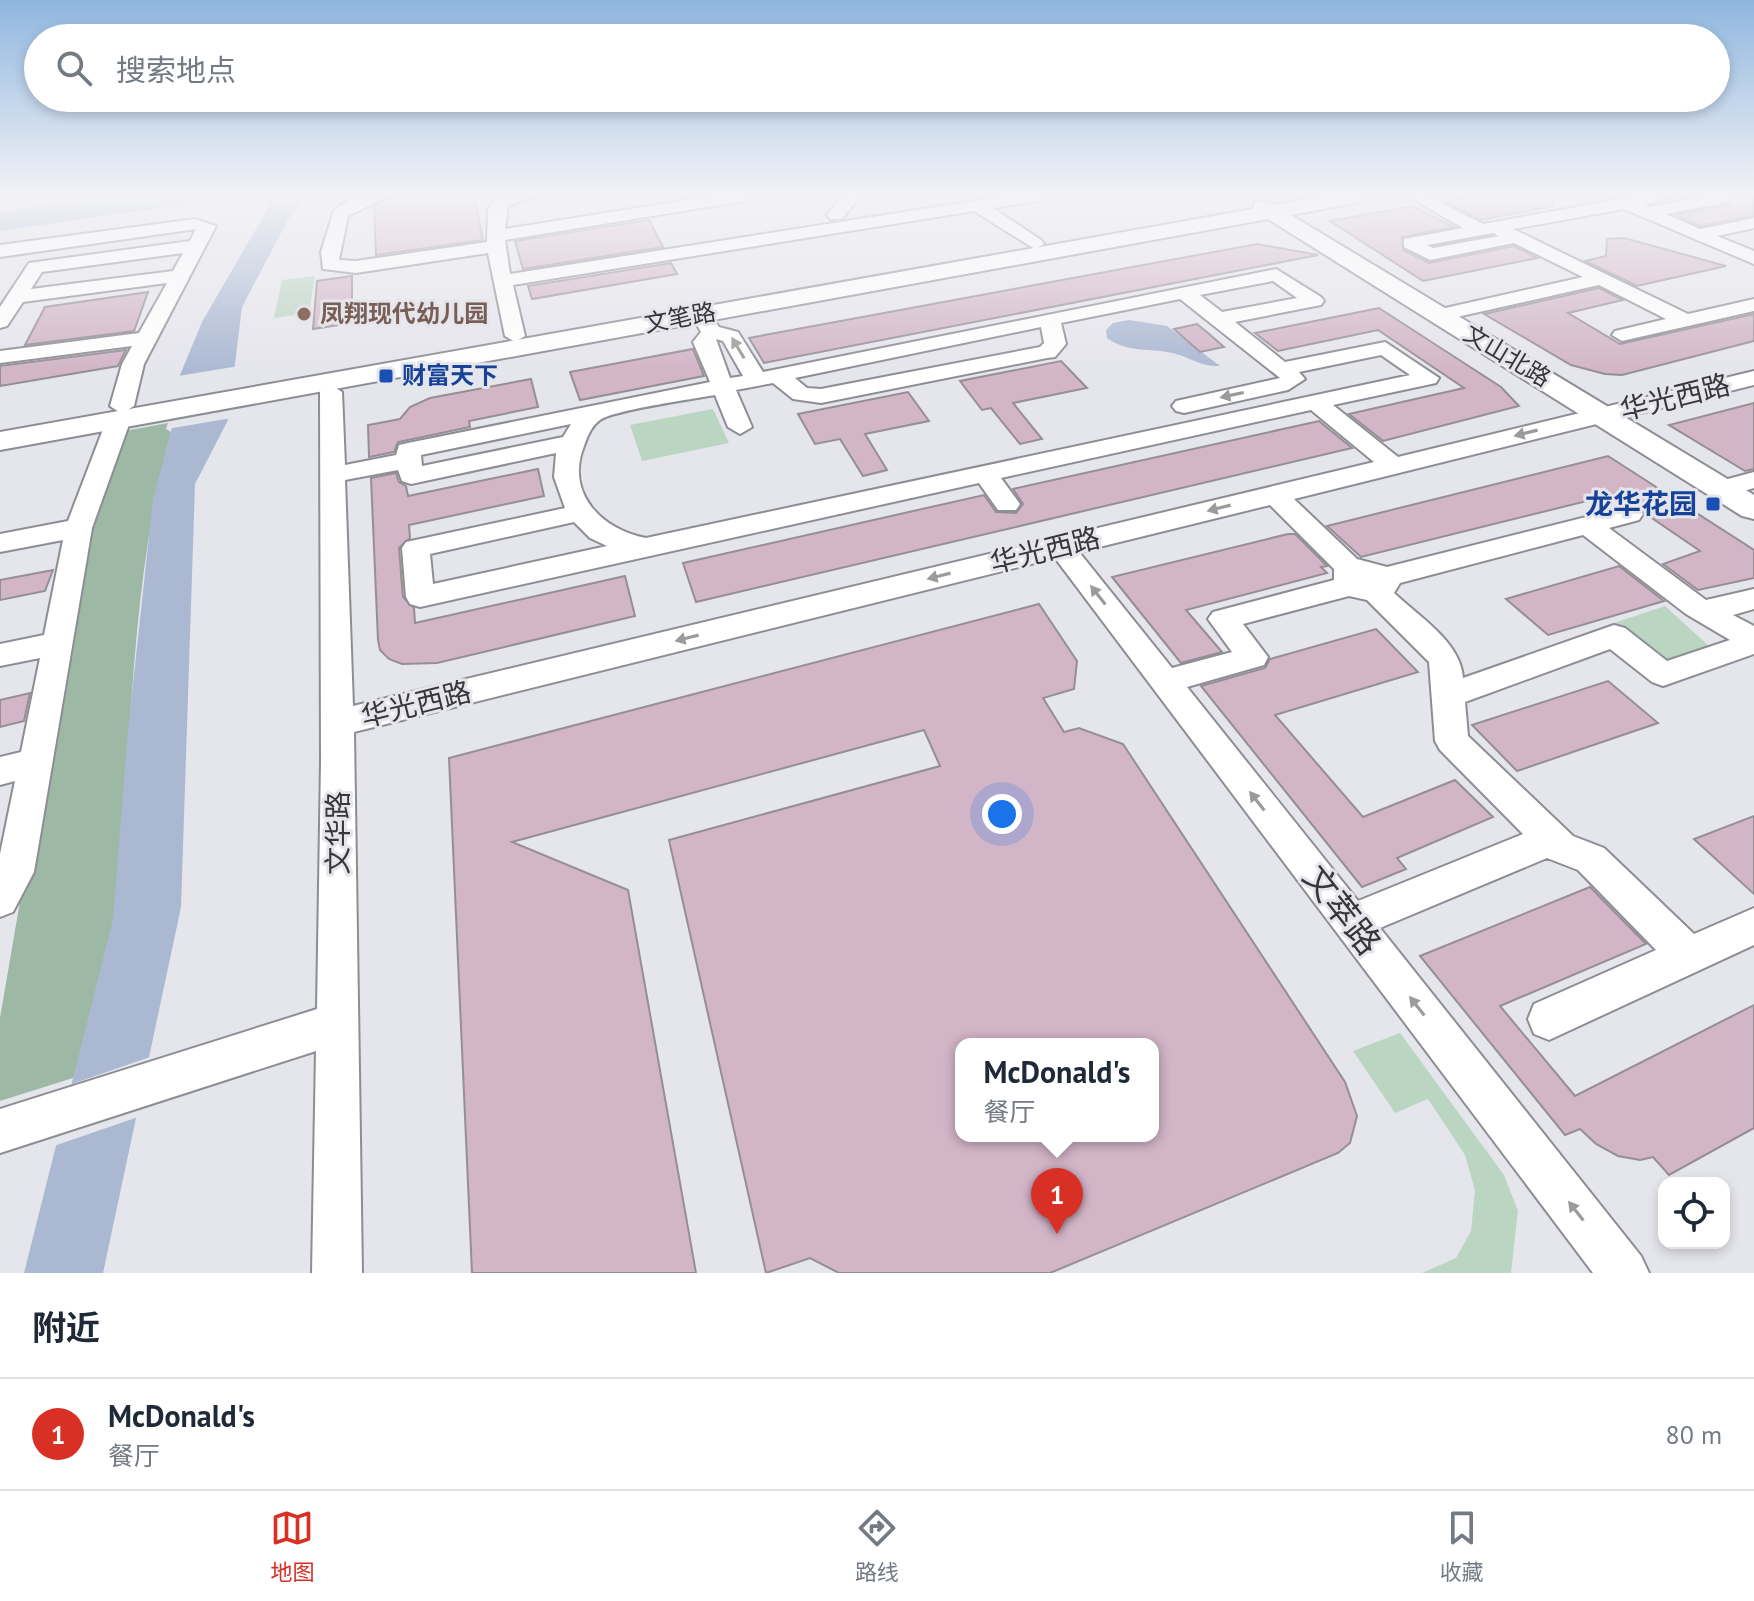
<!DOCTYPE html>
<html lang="zh">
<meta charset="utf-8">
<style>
:root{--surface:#fff;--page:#f2f2f3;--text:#1f2937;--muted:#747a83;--line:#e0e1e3;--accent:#d93025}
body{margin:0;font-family:"PT Sans","Noto Sans SC",sans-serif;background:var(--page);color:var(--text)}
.controls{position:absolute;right:24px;bottom:24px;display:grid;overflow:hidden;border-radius:16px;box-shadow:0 4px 12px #0003}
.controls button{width:72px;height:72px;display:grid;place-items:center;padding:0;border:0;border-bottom:2px solid var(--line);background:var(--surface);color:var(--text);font:40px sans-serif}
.you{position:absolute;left:1002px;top:814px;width:28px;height:28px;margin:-20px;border:6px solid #fff;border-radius:50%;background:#1a73e8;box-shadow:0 0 0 12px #1a73e833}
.badge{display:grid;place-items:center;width:52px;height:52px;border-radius:50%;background:var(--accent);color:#fff;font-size:26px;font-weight:700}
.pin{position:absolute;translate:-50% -66px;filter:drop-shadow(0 2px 4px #0008)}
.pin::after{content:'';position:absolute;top:42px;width:28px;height:24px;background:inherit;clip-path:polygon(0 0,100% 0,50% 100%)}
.popup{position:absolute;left:955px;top:1038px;width:204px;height:104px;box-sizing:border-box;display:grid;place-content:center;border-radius:16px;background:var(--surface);filter:drop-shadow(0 2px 6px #0005);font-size:26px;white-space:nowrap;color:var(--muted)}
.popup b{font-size:30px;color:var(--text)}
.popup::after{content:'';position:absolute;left:50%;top:100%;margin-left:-16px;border:16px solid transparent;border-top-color:var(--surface)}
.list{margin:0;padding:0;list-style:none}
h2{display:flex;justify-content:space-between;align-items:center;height:104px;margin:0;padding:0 32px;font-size:34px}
h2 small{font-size:26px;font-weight:400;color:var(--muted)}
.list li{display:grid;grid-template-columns:52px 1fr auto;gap:24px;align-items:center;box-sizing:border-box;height:112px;padding:0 32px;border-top:2px solid var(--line)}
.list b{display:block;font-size:30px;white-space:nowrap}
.list p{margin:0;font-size:26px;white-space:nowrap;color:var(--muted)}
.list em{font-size:26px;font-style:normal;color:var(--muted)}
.icon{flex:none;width:44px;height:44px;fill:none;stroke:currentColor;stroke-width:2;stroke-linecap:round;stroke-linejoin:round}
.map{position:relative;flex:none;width:1754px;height:1273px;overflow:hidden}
.search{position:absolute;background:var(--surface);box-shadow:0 4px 12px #0003;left:24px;right:24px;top:24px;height:88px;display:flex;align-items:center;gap:20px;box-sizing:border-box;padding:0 28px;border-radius:44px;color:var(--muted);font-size:30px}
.sheet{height:216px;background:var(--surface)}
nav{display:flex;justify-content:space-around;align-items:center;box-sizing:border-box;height:112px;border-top:2px solid var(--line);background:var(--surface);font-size:22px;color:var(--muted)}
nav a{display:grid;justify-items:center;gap:4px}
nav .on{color:var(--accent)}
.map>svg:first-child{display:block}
.green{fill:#bbd5c3}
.forest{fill:#9db8a5}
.water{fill:#aab8d2}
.pier{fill:#e5e5ec}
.building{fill:#d2b5c7;stroke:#958f93;stroke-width:2;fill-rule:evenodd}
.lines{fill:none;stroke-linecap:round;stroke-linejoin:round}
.minor-casing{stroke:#8d8d94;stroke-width:4}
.major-casing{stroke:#8d8d94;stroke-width:4}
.minor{fill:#fff;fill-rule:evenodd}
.major{fill:#fff;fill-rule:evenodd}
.oneway{fill:#9b9b9c}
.education-dot{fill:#8d6e63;stroke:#e5e5ec;stroke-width:3}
.transit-dot{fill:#1a4fb4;stroke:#e5e5ec;stroke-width:3}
.labels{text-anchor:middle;stroke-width:6;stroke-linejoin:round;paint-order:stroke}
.far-education-label{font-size:24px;font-weight:bold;fill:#785e54;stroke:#e5e5ec;text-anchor:start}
.far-street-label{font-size:24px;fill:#37373a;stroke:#e5e5ec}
.far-transit-label{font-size:24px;font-weight:bold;fill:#164399;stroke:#e5e5ec;text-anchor:start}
.street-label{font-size:28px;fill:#37373a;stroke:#e5e5ec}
.transit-label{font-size:28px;font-weight:bold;fill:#164399;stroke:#e5e5ec;text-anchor:end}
.near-street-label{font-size:34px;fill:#37373a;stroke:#e5e5ec}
</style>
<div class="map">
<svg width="1754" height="1273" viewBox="0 0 1754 1273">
<rect width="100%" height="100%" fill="#e5e5ec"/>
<g class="green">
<polygon points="315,276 309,313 274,318 282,280"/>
<polygon points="713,409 729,443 642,461 630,425"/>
<polygon points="1665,606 1712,649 1663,664 1611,624"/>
<polygon points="1400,1033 1504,1175 1518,1211 1511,1273 1422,1273 1456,1258 1471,1231 1475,1190 1465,1155 1428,1099 1395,1113 1353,1051"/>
</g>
<path class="forest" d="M168,423L166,429L171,432C128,589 133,755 114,916C107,969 88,1024 76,1077L0,1101V1018L84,528L119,432Z"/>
<g class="water">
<polygon points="117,196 241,196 0,231 0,212"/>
<polygon points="269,196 305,196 289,218 242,307 228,420 195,484 181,907 103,1273 24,1273 113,919 128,730 153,499 171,432 180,375 202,322 268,208"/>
<path d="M1129,320L1167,326L1220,366C1201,367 1194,359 1176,354C1152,347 1129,354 1107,338L1106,330L1113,323Z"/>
</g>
<g class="pier">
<polygon points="239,366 232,418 167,429 178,376"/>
<polygon points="153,1056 141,1116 54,1146 69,1085"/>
</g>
<g class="building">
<polygon points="393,196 474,196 483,240 376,255 374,206"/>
<polygon points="1477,196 1552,196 1553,206 1481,220 1446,202"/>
<polygon points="1754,196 1754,215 1700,226 1676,215 1730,205 1733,198"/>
<polygon points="1412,206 1454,227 1402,237 1403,250 1429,263 1514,246 1537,258 1423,281 1330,221"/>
<polygon points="649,220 663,247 523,269 515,241"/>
<polygon points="1622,238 1628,239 1726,266 1637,286 1585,261 1606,256 1607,239"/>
<polygon points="1257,244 1318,255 764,363 749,338"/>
<polygon points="671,263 677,274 532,299 528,286"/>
<polygon points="352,276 352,323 313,329 317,281"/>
<polygon points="1599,288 1623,300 1568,313 1620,344 1754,314 1754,341 1622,375 1605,374 1571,365 1484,314"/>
<polygon points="148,292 134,331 25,345 45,307"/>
<polygon points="1379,308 1501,387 1519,406 1383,441 1349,414 1464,388 1378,330 1278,351 1255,333"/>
<polygon points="1197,324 1208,333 1224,347 1200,352 1174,329"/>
<polygon points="693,349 704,376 580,400 570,372"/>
<polygon points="126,350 118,366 0,386 0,366"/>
<polygon points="1061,361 1087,388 1013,403 1042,439 1020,444 991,408 982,410 960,381"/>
<polygon points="531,379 538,407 469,421 470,427 398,442 394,452 369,457 368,425 400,419 410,407 430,398"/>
<polygon points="908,392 929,421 865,434 887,470 863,476 840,439 815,444 798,414"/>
<polygon points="1754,403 1754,469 1745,471 1669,425"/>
<polygon points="1319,421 1352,448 696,602 683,563 984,495 996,512 1016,513 1023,504 1013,489"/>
<polygon points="1608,456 1754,550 1754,578 1698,590 1663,564 1700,551 1646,514 1640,505 1615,494 1361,557 1327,526"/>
<polygon points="538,469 544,496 409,525 410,538 399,548 403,597 414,608 415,623 625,576 635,616 437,663 402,664 389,659 380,650 378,640 371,478 396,473 399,482 406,486 408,496"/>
<polygon points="1288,534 1295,534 1327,566 1321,567 1327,573 1186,610 1222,652 1181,663 1112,577"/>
<polygon points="1619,566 1664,601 1548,635 1506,599"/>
<polygon points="53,570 45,591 0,600 0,580"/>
<path d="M1039,604L1077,661L1074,689L1043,698L1064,732L1079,728L1123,744L1345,1082L1357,1116L1350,1143L1338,1153L1050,1273H839L810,1258L766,1273L669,840L940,766L924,730L512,842L628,890L696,1273H472L449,758ZM961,1044H1153V1136H961Z"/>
<polygon points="1376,629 1418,672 1275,715 1363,817 1455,780 1493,817 1397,858 1406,869 1362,887 1201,686 1265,668 1270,659"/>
<polygon points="1608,681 1658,723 1517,771 1472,725"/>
<polygon points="30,693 24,721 0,727 0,700"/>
<polygon points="1754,816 1754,894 1694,839"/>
<polygon points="1590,887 1646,944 1500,1006 1575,1096 1754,1005 1754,1128 1669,1175 1653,1157 1640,1160 1618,1156 1596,1144 1580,1129 1565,1135 1420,956"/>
</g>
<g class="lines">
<defs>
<g id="minor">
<polygon points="388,196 348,216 339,260 356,261 487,242 488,209 496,198 536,196 508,206 505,229 712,196 752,196 744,201 505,240 510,274 1006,196 1046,196 1038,201 993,208 1041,240 1044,244 1035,249 974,211 513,285 525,336 515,342 505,336 488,253 356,273 323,269 321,252 334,210 354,197"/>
<polygon points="843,196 860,196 842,219 830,219 827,215"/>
<path d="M1407,196H1428L1483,224L1637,196H1673L1644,205L1649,207L1707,196H1730L1729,202L1666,214L1700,229L1754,218V228L1717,236L1754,251V264L1624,209L1513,229L1688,314L1754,299V311L1622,341L1612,335L1615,331L1666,319L1599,285L1439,321L1432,319L1429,315L1432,311L1583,277L1514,243L1430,260L1404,247V239L1463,228ZM1493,233L1499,236L1433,248L1427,245Z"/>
<path d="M195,219L216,226L144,364L134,406L122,413L131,419L92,528L34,872L13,912L0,917V854L15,781L0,785V757L21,752L40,658L0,666V644L44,635L63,540L0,552V534L68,521L107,419L119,412L110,406L122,364L132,346L0,363V351L139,333L167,283L23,302L7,326L0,328V307L29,263L190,241L196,229L0,257V245ZM183,253L173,271L31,289L42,272Z"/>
<path d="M1276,269L1321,297L1324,301L1321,305L1235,322L1285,362L1385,342L1439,378L1436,383L1333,405L1398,457L1754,371V385L1294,499L1357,559L1387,567L1630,506L1639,508L1643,514L1639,520L1609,528L1706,600L1754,589V609L1733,615L1754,626V654L1663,686L1652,682L1610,649L1465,702L1468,736L1573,836L1604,848L1694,934L1754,908V945L1549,1040L1534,1034L1528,1019L1534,1004L1656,950L1578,870L1547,858L1380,928L1641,1256L1649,1273H1593L1055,558L354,732L362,1273H312L316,1051L0,1153V1109L317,1009L321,762L320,392L323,387L331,385L342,392L345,465L396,455L399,445L408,443L710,382L693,342L701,332L692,316L702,310L709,312L719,327L738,332L763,372ZM1273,281L1297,298L1222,312L1200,295ZM1180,299L1280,378L1176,401L1172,406L1176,411L1184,413L1288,390L1305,379L1299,372L1381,355L1410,375L646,538C602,530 565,493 584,446C587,437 592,425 600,420C613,410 694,399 715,395L728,427L740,434L752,427L736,390L773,383L793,399L821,403L1047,358L1055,357L1066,344L1061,323ZM1041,327L1044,343L1040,347L821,389L807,388L795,378ZM716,339L723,341L743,376L730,378ZM1311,410L1374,462L353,706L345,480L398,470L402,481L411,484L556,453L554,477L565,508L406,542L402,548L406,597L410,604L420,607L979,483L998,510H1016L1020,504L1001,478ZM571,424L563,437L422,466L421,455ZM1270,505L1334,569V580L1213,612L1208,619L1232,652L1172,668L1079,552ZM574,522L590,538L607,546L433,584L430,554ZM1583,535L1686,614L1730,640L1667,661L1625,628L1614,625L1463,678C1461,642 1418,616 1394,593L1400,583ZM1349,596L1367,600L1429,662L1435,741L1440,750L1523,834L1358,901L1187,687L1264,665L1268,657L1243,624Z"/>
<polygon points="1754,472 1754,488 1722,497 1709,489 1713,483"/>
</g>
<polygon id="major" points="1324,196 1371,196 1360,202 1291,215 1754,495 1754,519 1742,516 1268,219 0,450 0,432 1253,209 1255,202 1263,201 1275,205"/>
</defs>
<use href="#minor" class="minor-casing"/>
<use href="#major" class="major-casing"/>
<use href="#minor" class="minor"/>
<use href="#major" class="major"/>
</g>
<defs><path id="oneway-solid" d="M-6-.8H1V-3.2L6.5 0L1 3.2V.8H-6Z" transform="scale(2)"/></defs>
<g class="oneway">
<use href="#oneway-solid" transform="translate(738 348) rotate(-121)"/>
<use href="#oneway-solid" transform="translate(1232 395) rotate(168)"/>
<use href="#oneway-solid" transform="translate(1526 433) rotate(166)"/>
<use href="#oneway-solid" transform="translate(1219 508) rotate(166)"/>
<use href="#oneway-solid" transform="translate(939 576) rotate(166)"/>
<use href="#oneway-solid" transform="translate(1098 595) rotate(-128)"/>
<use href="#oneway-solid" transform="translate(687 638) rotate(166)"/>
<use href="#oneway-solid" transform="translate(1257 801) rotate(-128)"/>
<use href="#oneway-solid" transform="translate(1417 1006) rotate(-128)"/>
<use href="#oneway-solid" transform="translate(1576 1211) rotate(-128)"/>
</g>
<linearGradient id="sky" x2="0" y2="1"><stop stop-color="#8fb6df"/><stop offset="0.52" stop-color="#f3f3f6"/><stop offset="1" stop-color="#f3f3f6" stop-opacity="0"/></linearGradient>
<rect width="1754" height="374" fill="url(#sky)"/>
<circle class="education-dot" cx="304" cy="314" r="8"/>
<g class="transit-dot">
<rect x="378" y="368" width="16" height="16" rx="4"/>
<rect x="1705" y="496" width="16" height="16" rx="4"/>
</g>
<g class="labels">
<g class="far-education-label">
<text x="320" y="322">凤翔现代幼儿园</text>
</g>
<g class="far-street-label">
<text transform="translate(680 318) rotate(-10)" y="8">文笔路</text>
<text transform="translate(1507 356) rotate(31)" y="8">文山北路</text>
</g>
<g class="far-transit-label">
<text x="402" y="384">财富天下</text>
</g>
<g class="street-label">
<text transform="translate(1675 397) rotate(-14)" y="10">华光西路</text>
<text transform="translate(1045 550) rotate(-14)" y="10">华光西路</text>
<text transform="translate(416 704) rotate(-14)" y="10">华光西路</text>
<text transform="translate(338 833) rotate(-90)" y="10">文华路</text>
</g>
<g class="transit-label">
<text x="1697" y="514">龙华花园</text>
</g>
<g class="near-street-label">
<text transform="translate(1342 910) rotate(52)" y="12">文萃路</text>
</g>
</g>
</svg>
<div class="controls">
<button><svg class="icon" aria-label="locate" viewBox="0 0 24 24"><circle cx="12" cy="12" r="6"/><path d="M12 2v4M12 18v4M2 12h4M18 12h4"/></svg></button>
</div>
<div class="you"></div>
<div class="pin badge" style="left:1057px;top:1234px">1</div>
<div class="popup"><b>McDonald's</b>餐厅</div>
<div class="search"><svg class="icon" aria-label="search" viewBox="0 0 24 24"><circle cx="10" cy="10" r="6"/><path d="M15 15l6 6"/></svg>搜索地点</div>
</div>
<section class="sheet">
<h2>附近<small></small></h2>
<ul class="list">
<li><span class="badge">1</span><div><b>McDonald's</b><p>餐厅</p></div><em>80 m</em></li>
</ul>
</section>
<nav>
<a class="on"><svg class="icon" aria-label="map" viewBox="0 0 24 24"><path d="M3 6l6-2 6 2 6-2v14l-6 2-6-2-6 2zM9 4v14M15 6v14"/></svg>地图</a>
<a><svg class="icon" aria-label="directions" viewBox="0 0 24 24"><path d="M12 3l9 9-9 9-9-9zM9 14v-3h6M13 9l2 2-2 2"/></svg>路线</a>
<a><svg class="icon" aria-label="saved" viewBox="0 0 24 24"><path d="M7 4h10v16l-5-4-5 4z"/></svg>收藏</a>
</nav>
